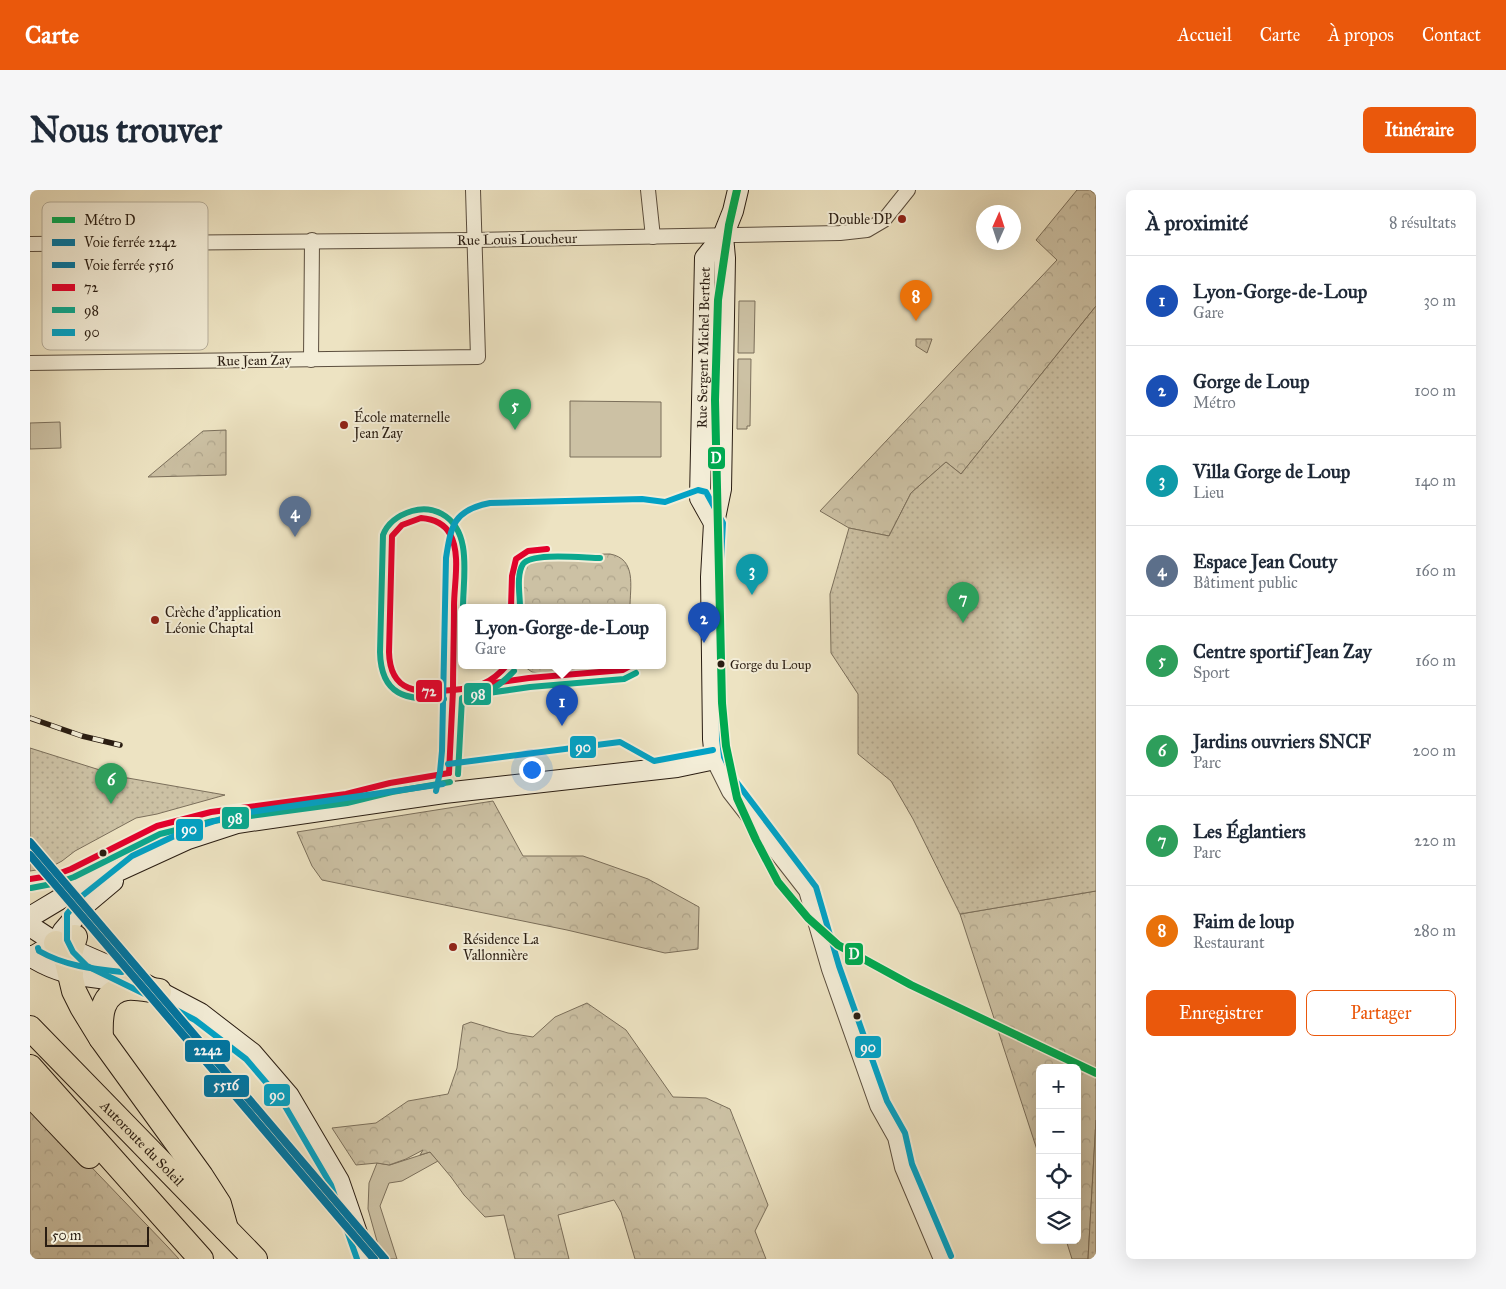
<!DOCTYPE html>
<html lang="fr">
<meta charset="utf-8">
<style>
:root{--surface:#fff;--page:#f6f6f7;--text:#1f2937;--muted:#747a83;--line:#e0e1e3;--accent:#ea580c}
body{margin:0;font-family:"IM FELL Great Primer",serif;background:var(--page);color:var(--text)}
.controls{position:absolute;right:15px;bottom:15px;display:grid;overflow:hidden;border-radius:8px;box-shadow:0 5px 20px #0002}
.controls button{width:45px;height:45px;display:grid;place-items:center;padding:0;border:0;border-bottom:1px solid var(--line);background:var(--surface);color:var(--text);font:25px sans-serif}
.compass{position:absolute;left:946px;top:15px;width:45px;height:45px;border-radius:50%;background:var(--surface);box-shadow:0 5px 20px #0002;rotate:3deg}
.scale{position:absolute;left:15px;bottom:12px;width:104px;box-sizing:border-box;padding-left:5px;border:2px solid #2a1d12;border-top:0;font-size:14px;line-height:18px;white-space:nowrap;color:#2a1d12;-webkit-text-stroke:4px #f3edd7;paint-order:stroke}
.you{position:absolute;left:501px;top:579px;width:18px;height:18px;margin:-12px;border:4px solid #fff;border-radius:50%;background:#1a73e8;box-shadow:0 0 0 8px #1a73e833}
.badge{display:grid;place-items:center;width:32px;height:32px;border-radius:50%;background:var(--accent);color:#fff;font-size:16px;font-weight:700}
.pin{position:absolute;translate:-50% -41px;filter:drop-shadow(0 1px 2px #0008)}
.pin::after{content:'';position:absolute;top:26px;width:18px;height:15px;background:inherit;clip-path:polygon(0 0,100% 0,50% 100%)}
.popup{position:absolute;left:428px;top:414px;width:208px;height:65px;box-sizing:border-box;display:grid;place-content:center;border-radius:8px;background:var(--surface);filter:drop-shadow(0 1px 4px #0005);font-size:16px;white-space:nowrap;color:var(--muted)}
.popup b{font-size:19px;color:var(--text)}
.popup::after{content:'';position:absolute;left:50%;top:100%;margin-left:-10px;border:10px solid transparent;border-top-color:var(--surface)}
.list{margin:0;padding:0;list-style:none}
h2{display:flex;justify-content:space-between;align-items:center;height:65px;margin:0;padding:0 20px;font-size:21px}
h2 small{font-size:16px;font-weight:400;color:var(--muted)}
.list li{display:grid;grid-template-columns:32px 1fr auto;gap:15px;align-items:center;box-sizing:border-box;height:90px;padding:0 20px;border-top:1px solid var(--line)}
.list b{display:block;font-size:19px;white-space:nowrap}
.list p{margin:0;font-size:16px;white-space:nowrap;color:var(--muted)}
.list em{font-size:16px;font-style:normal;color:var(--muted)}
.actions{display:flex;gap:10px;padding:15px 20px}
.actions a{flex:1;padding:11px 0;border:1px solid var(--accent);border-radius:8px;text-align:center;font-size:18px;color:var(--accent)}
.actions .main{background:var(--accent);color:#fff}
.icon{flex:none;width:28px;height:28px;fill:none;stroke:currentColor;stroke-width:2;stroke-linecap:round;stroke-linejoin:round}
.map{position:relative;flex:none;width:1066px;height:1069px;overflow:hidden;border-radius:8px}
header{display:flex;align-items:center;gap:30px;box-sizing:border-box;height:70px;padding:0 25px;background:var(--accent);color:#fff}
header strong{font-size:24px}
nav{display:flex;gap:28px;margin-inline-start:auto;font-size:18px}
.intro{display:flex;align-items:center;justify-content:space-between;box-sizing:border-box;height:120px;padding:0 30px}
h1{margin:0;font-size:35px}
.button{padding:12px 22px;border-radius:8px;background:var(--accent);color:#fff;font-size:18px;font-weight:700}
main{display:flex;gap:30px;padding:0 30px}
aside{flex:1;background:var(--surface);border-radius:8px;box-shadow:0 5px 20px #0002}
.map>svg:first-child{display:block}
.grass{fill:#ccc1a4;stroke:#7b6f5b}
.forest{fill:url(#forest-crowns);stroke:#7b6f5b}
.garden{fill:url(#garden-dots);stroke:#7b6f5b}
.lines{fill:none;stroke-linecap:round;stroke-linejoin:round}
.minor-casing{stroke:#5b4e3e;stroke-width:16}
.tertiary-casing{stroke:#5b4e3e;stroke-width:20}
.secondary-casing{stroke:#2a1d12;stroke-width:22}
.trunk-casing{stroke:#2a1d12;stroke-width:26}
.minor{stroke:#f3edd7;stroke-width:14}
.tertiary{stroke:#f3edd7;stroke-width:18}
.secondary{stroke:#f3edd7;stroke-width:20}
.trunk{stroke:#ede3c2;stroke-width:24}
.rail-casing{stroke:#2a1d12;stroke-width:5.5}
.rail{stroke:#f3edd7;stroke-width:4;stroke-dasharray:11;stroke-linecap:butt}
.bus-1-casing{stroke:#f3edd7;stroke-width:10}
.bus-2-casing{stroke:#f3edd7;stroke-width:10}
.bus-3-casing{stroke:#f3edd7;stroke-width:10}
.bus-1{stroke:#e4002b;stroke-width:6}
.bus-2{stroke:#0ba88e;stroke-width:6}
.bus-3{stroke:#02a2c5;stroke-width:6}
.rail-1-casing{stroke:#f3edd7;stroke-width:11}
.rail-2-casing{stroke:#f3edd7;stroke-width:11}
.rail-1{stroke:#0075a1;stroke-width:8}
.rail-2{stroke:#0075a1;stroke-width:8}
.metro-1-casing{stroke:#f3edd7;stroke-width:11}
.metro-1{stroke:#00a950;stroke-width:8}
.poi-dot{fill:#8f2418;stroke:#f3edd7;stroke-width:2}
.bus-dot{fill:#2a1d12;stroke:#f3edd7;stroke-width:2}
.labels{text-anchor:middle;stroke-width:4;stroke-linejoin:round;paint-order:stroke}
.bus-label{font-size:13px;fill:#2a1d12;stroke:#f3edd7;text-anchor:start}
.poi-label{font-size:14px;fill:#2a1d12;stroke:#f3edd7;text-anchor:start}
.street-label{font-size:14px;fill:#2a1d12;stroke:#f3edd7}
.key{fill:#f3edd7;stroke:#b7af9c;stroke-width:1}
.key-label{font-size:14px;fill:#2a1d12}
.line-badge{stroke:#f3edd7;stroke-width:2}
.badge-label{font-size:14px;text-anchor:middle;font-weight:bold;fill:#fff}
</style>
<header>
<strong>Carte</strong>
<nav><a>Accueil</a><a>Carte</a><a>À propos</a><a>Contact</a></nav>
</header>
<div class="intro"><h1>Nous trouver</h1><a class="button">Itinéraire</a></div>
<main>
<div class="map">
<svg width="1066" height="1069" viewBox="0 0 1066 1069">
<defs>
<pattern id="forest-crowns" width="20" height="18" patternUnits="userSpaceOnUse" patternTransform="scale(1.25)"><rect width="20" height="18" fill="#ccc1a4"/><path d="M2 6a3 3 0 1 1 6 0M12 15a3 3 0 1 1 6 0" fill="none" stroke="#afa58c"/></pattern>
<pattern id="garden-dots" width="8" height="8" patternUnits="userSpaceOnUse" patternTransform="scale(1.25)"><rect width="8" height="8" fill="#ccc1a4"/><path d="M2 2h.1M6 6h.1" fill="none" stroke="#afa58c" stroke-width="1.8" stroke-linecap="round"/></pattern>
</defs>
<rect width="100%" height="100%" fill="#ede3c2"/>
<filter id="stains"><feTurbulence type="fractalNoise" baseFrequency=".004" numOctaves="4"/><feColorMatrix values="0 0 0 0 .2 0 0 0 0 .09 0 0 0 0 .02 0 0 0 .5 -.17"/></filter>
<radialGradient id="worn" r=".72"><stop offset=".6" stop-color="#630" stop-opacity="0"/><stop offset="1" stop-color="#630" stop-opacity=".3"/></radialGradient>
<g class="grass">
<polygon points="709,111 725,111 724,163 708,163"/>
<polygon points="708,169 721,169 720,236 717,236 717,239 707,239"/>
<polygon points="540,211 631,212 631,267 540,267"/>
<polygon points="30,232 31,258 0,259 0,233"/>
<polygon points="400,962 408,971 372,991 359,993 350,1016 367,1069 352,1069 338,1019 339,993 347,973 360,975"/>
</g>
<g class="forest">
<polygon points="1047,0 1060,0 1066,5 1066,116 931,284 916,272 881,303 859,346 819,338 790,321 1027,70 1006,50"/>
<polygon points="886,149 902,149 897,163 886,156"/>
<polygon points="196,240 196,285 118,287 173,241"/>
<path d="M580,364C607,369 600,397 600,417H488C488,393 484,371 514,365Z"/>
<polygon points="492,475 585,475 508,483 502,482"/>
<polygon points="463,611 493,666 553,666 618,689 669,717 668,759 635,763 537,740 292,690 282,676 267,642"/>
<polygon points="1066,701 1066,930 1058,1069 1042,1069 1036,1050 1047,1050 1047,878 1010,878 1010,969 930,724"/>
<polygon points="557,813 596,840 643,907 676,908 700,919 738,1015 725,1041 736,1069 605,1069 591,1022 584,1010 528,1025 539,1069 485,1069 474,1025 455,1027 434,1005 421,987 400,962 390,965 393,960 376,969 359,975 347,973 326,975 302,938 346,933 378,911 418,904 427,878 433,835 441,832 478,843 503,847 525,827"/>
<polygon points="0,913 137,1056 149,1069 0,1069"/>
</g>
<g class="garden">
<polygon points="1066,116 1066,701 930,724 883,629 861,591 828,564 828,504 801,463 800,404 819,338 859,346 881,303 916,272 931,284"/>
<polygon points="0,558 92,587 195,605 127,624 106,628 45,661 32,671 19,678 0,681"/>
<polygon points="1066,930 1066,1069 1058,1069"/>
</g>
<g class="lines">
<defs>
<g id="minor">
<polyline points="618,0 623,47"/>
<polyline points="0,54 445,50 810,43 837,40 854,30 878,0"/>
<polyline points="281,170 282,50"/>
<polyline points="0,173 448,167 443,0"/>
</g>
<polyline id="tertiary" points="685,569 701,601 778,700 801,779 849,915 867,947 874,977 913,1069"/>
<g id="secondary">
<path id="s1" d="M684,333L670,308L675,68L693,46L703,21L708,0"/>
<polyline points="0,727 40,703 158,649 207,633 414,603 647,577 685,569 683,549 681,387 684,333 691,299 695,68 693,46"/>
<polyline points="0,736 26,753 88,780 170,823 222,863 259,906 309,991 336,1069"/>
<path d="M0,766C36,789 61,785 100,793"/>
<polyline points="2,767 26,753 33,741 58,712 83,691"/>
</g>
<g id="trunk">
<polyline points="26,753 36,768 44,801 52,817 71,848 171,986 189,1014 196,1039"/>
<polyline points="41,783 39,767 45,747"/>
<path id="s2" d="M0,838L225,1069"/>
<path d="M71,848C70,827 70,802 97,798C107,797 119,800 129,801"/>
<polyline points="0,877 171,1069"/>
<polyline points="0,904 59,966"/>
</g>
</defs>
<use href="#minor" class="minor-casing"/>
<use href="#tertiary" class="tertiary-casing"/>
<use href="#secondary" class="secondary-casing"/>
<use href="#trunk" class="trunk-casing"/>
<use href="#minor" class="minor"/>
<use href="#tertiary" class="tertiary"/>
<use href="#secondary" class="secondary"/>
<use href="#trunk" class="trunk"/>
<defs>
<polyline id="rail" points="0,528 52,546 90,555"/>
</defs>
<use href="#rail" class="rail-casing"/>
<use href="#rail" class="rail"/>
<defs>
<g id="bus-1">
<path d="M391,328C403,329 414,333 420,344C431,364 424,394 424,416C424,444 423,472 423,500C389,503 360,504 359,462L362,346L372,335Z"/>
<polyline points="481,417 482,386 486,369 498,361 517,359"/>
<polyline points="436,497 499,488 593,480 602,475"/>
<path d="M423,500C447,498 461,494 477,475"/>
<polyline points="419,583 423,500"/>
<polyline points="0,689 25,685 41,679 127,636 181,622 316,604 360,593 419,583"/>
</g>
<g id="bus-2">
<path d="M490,417C490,405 486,385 493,374C501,362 555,368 570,368"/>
<polyline points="437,506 500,497 594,489 606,483"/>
<path d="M414,509C376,510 351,506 350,462L353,345C358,332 369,325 382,321C392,318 403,319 412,324C443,341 433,388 433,417"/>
<path d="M428,584L432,508C456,504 467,499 484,481"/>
<polyline points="1,698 27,693 44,687 130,644 183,631 317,613 362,602 420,592"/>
</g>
<g id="bus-3">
<polyline points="418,574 590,552 624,571 683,560"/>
<path d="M406,601L410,582L412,561L416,368C421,335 424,320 460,313L612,309L635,312L668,300L676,302L693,333L690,387L692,549L694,567L705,590L786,697L809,776L857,911L875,943L882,974L921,1066"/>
<path d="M8,758L9,761C35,776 63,779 92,782"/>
<polyline points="327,1069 301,995 252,911 216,869 165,830 125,809 57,776 43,762 37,750 37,724 52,706 102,666 155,641 206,624 413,594"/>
</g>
</defs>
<use href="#bus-1" class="bus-1-casing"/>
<use href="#bus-2" class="bus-2-casing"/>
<use href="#bus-3" class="bus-3-casing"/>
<use href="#bus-1" class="bus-1"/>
<use href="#bus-2" class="bus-2"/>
<use href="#bus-3" class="bus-3"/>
<defs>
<polyline id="rail-1" points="0,652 355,1069"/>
<polyline id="rail-2" points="0,665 344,1069"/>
</defs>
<use href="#rail-1" class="rail-1-casing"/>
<use href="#rail-2" class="rail-2-casing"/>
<use href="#rail-1" class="rail-1"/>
<use href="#rail-2" class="rail-2"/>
<defs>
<polyline id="metro-1" points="707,0 699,35 688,110 685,210 692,513 696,556 707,608 726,650 748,692 778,728 808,755 881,795 1066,883"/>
</defs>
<use href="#metro-1" class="metro-1-casing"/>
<use href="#metro-1" class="metro-1"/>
</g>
<g class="poi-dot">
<circle cx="872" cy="29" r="5"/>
<circle cx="314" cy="235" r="5"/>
<circle cx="125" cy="430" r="5"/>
<circle cx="423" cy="757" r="5"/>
</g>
<g class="bus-dot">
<circle cx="691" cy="474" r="4.5"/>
<circle cx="73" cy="663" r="4.5"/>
<circle cx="827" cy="826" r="4.5"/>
</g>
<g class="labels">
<g class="bus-label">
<text x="700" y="479">Gorge du Loup</text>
</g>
<g class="poi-label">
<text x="862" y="34" text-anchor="end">Double DP</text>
<text x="324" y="232">École maternelle<tspan x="324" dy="16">Jean Zay</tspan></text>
<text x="135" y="427">Crèche d'application<tspan x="135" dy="16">Léonie Chaptal</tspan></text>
<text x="433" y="754">Résidence La<tspan x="433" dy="16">Vallonnière</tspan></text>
</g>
<g class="street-label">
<text transform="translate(487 49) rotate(-1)" y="5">Rue Louis Loucheur</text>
<text dy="5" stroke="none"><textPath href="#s1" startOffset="179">Rue Sergent Michel Berthet</textPath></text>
<text transform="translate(224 170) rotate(-1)" y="5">Rue Jean Zay</text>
<text dy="5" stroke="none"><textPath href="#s2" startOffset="161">Autoroute du Soleil</textPath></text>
</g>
</g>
<rect x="12" y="12" width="166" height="148" rx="8" class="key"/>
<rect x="22" y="27" width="23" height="6" fill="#00a950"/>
<rect x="22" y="49" width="23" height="7" fill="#0075a1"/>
<rect x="22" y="72" width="23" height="6" fill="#0075a1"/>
<rect x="22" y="94" width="23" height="7" fill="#e4002b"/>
<rect x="22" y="117" width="23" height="6" fill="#0ba88e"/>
<rect x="22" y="139" width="23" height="7" fill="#02a2c5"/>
<g class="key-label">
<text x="54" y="35">Métro D</text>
<text x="54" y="57">Voie ferrée 2242</text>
<text x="54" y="80">Voie ferrée 5516</text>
<text x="54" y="102">72</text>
<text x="54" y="125">98</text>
<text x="54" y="147">90</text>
</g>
<g class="line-badge">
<rect x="677" y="256" width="19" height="24" rx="5" fill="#00a950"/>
<rect x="385" y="489" width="28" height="24" rx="5" fill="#e4002b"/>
<rect x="433" y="492" width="29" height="24" rx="5" fill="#0ba88e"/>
<rect x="539" y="545" width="28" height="24" rx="5" fill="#02a2c5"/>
<rect x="191" y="616" width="29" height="24" rx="5" fill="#0ba88e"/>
<rect x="145" y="628" width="29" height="24" rx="5" fill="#02a2c5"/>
<rect x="814" y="752" width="20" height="24" rx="5" fill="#00a950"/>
<rect x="824" y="845" width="28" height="24" rx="5" fill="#02a2c5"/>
<rect x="154" y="849" width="47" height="24" rx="5" fill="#0075a1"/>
<rect x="173" y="884" width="47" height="24" rx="5" fill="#0075a1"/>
<rect x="233" y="893" width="28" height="24" rx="5" fill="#02a2c5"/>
</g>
<g class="badge-label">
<text x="686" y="273">D</text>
<text x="399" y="506">72</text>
<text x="448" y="509">98</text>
<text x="553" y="562">90</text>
<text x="205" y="633">98</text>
<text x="159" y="644">90</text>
<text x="824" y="769">D</text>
<text x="838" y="862">90</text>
<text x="178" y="865">2242</text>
<text x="196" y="900">5516</text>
<text x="247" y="910">90</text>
</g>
<rect width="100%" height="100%" filter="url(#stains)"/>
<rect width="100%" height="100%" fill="url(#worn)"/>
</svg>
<div class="controls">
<button>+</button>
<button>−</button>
<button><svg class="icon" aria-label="locate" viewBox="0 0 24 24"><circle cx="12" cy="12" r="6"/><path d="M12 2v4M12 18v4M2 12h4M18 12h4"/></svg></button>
<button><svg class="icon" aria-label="layers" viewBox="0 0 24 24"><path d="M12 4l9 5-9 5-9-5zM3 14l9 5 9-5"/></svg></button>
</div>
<svg class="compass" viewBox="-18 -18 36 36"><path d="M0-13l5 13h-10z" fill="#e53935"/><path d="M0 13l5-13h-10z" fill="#747a83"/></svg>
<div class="scale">50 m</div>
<div class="you"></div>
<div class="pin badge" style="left:532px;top:536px;background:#1a4fb4">1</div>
<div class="popup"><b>Lyon-Gorge-de-Loup</b>Gare</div>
<div class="pin badge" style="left:674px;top:453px;background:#1a4fb4">2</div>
<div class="pin badge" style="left:722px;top:405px;background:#0f9aa8">3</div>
<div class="pin badge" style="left:265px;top:347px;background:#5c6f8a">4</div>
<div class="pin badge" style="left:485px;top:240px;background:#2e9e5b">5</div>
<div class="pin badge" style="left:81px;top:614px;background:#2e9e5b">6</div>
<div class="pin badge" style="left:933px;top:433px;background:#2e9e5b">7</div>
<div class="pin badge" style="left:886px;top:131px;background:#e8710a">8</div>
</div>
<aside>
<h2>À proximité<small>8 résultats</small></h2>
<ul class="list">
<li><span class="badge" style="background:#1a4fb4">1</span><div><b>Lyon-Gorge-de-Loup</b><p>Gare</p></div><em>30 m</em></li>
<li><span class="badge" style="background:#1a4fb4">2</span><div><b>Gorge de Loup</b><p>Métro</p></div><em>100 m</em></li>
<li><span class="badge" style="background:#0f9aa8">3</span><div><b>Villa Gorge de Loup</b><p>Lieu</p></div><em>140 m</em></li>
<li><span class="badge" style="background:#5c6f8a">4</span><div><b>Espace Jean Couty</b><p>Bâtiment public</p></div><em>160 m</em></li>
<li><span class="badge" style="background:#2e9e5b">5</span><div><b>Centre sportif Jean Zay</b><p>Sport</p></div><em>160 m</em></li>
<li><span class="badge" style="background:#2e9e5b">6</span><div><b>Jardins ouvriers SNCF</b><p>Parc</p></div><em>200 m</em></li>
<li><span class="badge" style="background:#2e9e5b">7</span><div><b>Les Églantiers</b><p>Parc</p></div><em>220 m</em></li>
<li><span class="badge" style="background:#e8710a">8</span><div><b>Faim de loup</b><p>Restaurant</p></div><em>280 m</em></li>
</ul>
<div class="actions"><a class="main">Enregistrer</a><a>Partager</a></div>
</aside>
</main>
